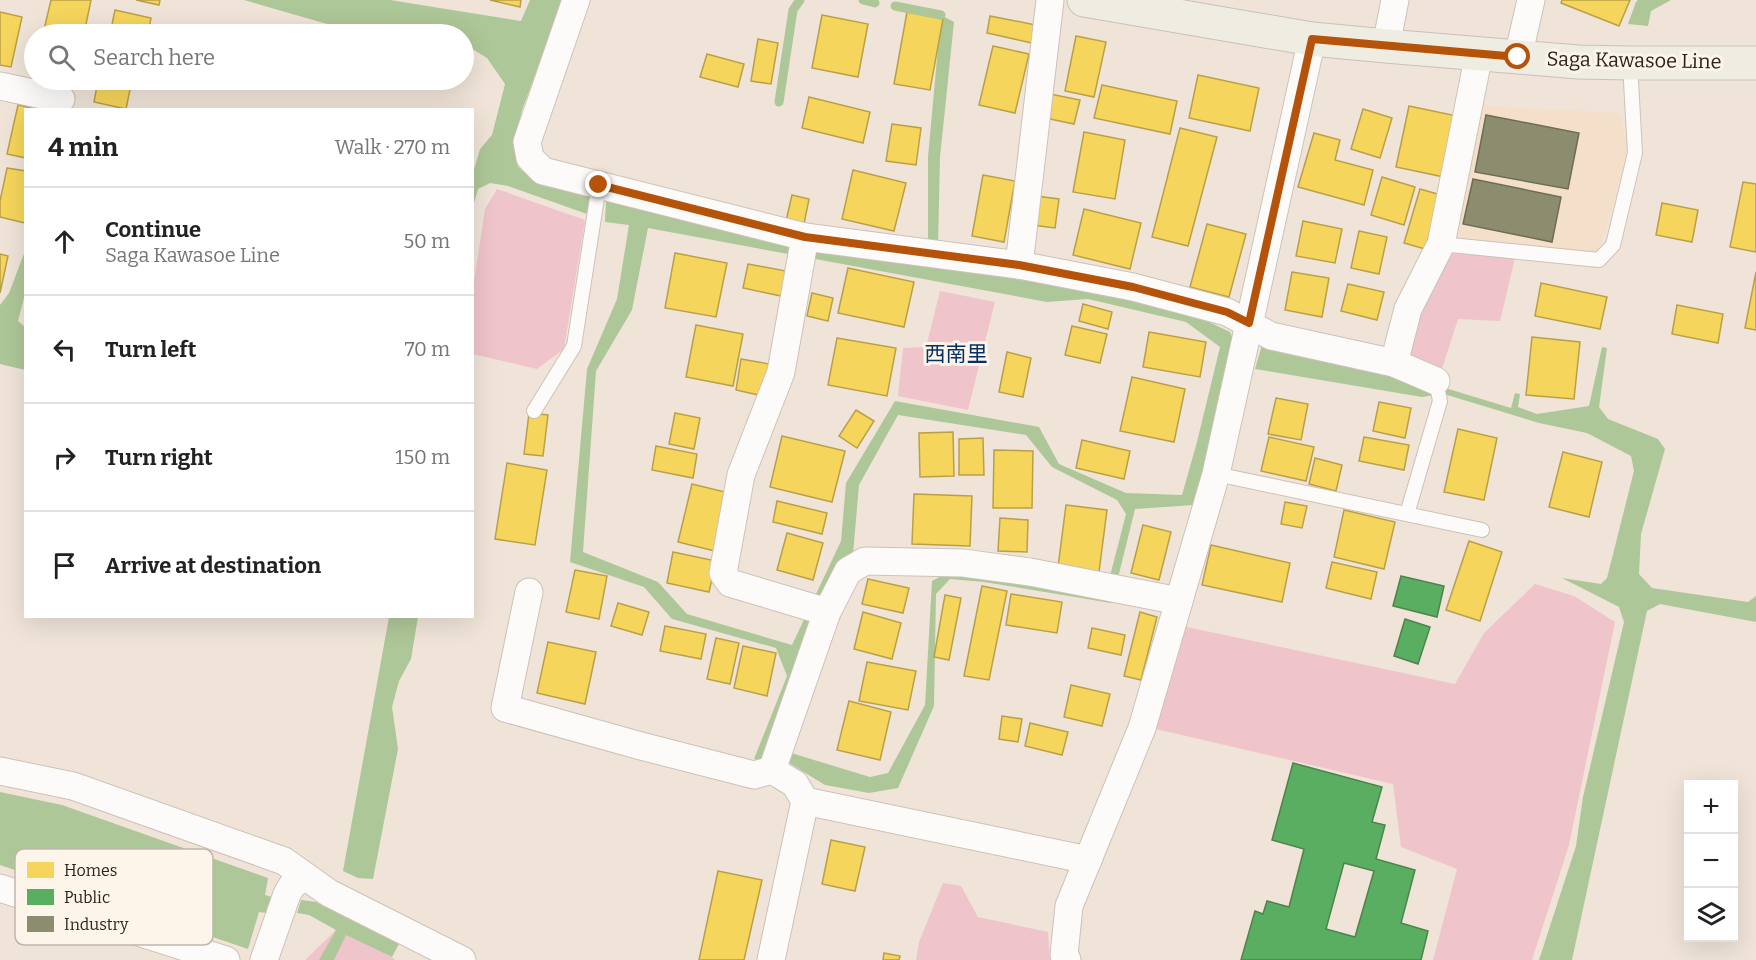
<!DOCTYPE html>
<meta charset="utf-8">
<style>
:root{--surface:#fff;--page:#f6f6f6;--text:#222;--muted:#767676;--line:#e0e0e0}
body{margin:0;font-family:Bitter,"Noto Sans JP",serif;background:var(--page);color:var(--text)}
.controls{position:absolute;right:18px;bottom:18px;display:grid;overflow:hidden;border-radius:0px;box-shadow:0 6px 24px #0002}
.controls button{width:54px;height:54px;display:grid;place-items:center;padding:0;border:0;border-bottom:2px solid var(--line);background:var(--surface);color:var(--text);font:30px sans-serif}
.stop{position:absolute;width:18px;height:18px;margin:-14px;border:4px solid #b45309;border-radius:50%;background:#fff}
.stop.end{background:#b45309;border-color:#fff;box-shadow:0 2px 6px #0008}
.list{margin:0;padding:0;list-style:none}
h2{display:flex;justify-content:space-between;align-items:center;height:78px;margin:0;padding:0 24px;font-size:26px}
h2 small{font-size:20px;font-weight:400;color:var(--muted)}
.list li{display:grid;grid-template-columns:39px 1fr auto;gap:18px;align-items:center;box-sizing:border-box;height:108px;padding:0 24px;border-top:2px solid var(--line)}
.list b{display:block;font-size:22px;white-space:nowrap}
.list p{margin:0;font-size:20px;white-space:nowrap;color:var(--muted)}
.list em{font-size:20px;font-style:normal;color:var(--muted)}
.icon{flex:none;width:33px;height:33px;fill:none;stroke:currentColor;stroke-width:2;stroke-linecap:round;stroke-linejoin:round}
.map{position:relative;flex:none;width:1756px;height:960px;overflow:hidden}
.search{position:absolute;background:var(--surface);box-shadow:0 6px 24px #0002;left:24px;top:24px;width:450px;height:66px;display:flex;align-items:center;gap:15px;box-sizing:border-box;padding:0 21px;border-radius:33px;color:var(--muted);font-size:22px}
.panel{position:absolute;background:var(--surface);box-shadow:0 6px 24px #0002;left:24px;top:108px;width:450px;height:510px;border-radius:0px}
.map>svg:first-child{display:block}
.built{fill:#f4e0ca}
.green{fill:#efc4ca}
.water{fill:#aec798;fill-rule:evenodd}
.homes{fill:#f6d55c;stroke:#b9a048;stroke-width:1.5}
.public{fill:#5aae61;stroke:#4c844c;stroke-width:1.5;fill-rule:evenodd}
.industry{fill:#8c8c6e;stroke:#6f6c55;stroke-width:1.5}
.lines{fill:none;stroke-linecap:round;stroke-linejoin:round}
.stream{stroke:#aec798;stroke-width:9}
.service-casing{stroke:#ccc2b8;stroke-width:16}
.minor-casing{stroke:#ccc2b8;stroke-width:29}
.primary-casing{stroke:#c7c1ba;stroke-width:35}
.service{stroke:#fdfbf9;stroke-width:14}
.minor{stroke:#fdfbf9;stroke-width:27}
.primary{stroke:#efece1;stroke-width:33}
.route{stroke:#b45309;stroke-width:8}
.labels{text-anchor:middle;stroke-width:6;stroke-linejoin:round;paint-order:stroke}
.street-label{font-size:20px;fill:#2c231a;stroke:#fdf4ea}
.neighbourhood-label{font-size:21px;fill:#073164;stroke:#fdf4ea}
.key{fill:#fdf4ea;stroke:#beb5ac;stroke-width:1.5}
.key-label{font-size:16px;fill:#2c231a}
</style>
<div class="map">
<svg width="1756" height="960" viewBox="0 0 1756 960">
<rect width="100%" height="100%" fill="#f0e4d8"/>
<polygon class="built" points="1470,105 1620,113 1629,151 1598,255 1445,241"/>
<g class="green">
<polygon points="497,189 585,220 564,349 537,369 473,354 473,288 485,209"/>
<polygon points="1447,253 1515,258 1500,321 1458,319 1441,372 1406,361 1416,315"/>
<polygon points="940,291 995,302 968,410 898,396 903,348 926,347"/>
<polygon points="1535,584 1574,596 1615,622 1569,845 1532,960 1433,960 1457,869 1401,847 1393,784 1156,729 1182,626 1455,684 1484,633"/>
<polygon points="943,883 961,886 978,917 1048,932 1050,960 916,960 919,942"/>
<polygon points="336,930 392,957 395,960 305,960"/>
</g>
<g class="water">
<polygon points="244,0 390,0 521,21 530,0 563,0 522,110 515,143 518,167 538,184 594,197 587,214 508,186 490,183 478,189 473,207 473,173 480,149 492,135 505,84 487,58 464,44 464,34 395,34 334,26"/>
<polygon points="1638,0 1671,0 1651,11 1648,26 1628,24 1636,2"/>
<polygon points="941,15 954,22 940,157 938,246 928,244 928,157"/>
<path d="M606,201L816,249L1087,290L1192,314L1230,332L1235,342L1194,505L1135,509L1118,578L1110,576L1126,514L1117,500L1052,467L1026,435L898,415L859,485L853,554L764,762L754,759L787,676L776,648L672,619L644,587L570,562L587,369L617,299L629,225L605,222ZM648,228L1047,302L1088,299L1186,322L1220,347L1197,442L1182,495L1126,493L1059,464L1039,427L895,401L846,483L841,541L792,645L687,614L658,582L583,552L596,371L632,310Z"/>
<polygon points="25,251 25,294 18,321 25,327 25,370 0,364 0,305 9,293"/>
<polygon points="1262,345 1442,387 1511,408 1515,393 1520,394 1518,407 1537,414 1589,406 1602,347 1607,348 1599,407 1608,419 1658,439 1665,449 1641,534 1639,574 1652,588 1748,602 1756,596 1756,622 1660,604 1647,611 1572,960 1539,960 1576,846 1583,797 1624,622 1619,607 1562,578 1601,584 1607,578 1634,471 1631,456 1587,433 1539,423 1444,394 1422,397 1255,369"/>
<polygon points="947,573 1113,597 1111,603 984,582 950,579 936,594 934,706 898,788 869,793 825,785 786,761 788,752 870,777 888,773 925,705 932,581"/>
<polygon points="389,617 418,617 411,659 399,681 392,707 398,749 373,879 358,878 343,871"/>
<polygon points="0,792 62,805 268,878 265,895 272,897 267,913 259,912 248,949 0,865"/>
<polygon points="301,900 316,902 399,944 392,957 346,935 334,960 319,960 336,930 309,915 297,913"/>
</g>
<g class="homes">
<polygon points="51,0 91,0 84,34 43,34"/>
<polygon points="136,0 160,0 159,5"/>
<polygon points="490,0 521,0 520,7"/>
<polygon points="1562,0 1630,0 1619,26 1561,3"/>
<polygon points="115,10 151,18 148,34 110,34"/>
<polygon points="0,12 22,17 11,67 0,65"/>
<polygon points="907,12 943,19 930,90 894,84"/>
<polygon points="822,15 868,24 858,77 812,68"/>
<polygon points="990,16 1036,25 1032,43 987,33"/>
<polygon points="1076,36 1106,42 1094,97 1065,91"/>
<polygon points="758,39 778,43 771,84 751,81"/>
<polygon points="993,46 1029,54 1015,113 979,105"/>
<polygon points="707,54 744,64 738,87 700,77"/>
<polygon points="1198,75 1259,88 1250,131 1189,118"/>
<polygon points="98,80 132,80 126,109 94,102"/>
<polygon points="1102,85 1177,101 1170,134 1094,118"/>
<polygon points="1050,94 1080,100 1074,124 1045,118"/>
<polygon points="809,97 870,112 863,143 802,128"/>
<polygon points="18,105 40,110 26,110 26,158 7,154"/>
<polygon points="1409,106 1457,116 1444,177 1396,167"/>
<polygon points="1363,109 1392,118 1380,158 1351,149"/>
<polygon points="892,124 921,128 916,165 886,161"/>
<polygon points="1180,128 1217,137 1188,246 1152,237"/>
<polygon points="1084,132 1125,140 1115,199 1073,192"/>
<polygon points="1314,133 1340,140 1335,160 1373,170 1364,205 1298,187"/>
<polygon points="7,168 26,171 25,223 0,217 0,201"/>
<polygon points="853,170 906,183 894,231 842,219"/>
<polygon points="983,175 1015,181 1004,242 972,236"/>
<polygon points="1382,177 1415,187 1404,225 1371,215"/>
<polygon points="1743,182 1756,184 1756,252 1730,247"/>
<polygon points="1420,189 1441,195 1425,249 1404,243"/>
<polygon points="792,195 809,199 804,224 786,221"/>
<polygon points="1036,196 1059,199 1055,228 1032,225"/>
<polygon points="1662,203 1698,210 1692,242 1656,235"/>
<polygon points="1084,209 1141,223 1130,269 1073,255"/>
<polygon points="1303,221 1342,229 1335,263 1296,256"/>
<polygon points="1207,224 1246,234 1229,297 1190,287"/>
<polygon points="1359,231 1387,237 1379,274 1351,268"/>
<polygon points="675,253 727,263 716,317 665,308"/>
<polygon points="0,254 8,256 0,293"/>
<polygon points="748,264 786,271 781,296 743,288"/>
<polygon points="848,268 914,282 904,327 838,313"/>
<polygon points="1292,272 1329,278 1322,317 1285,310"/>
<polygon points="1756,272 1756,330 1745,328"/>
<polygon points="1541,283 1607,297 1600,329 1535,316"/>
<polygon points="1348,284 1384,292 1377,320 1341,311"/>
<polygon points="812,293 833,298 828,321 807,316"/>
<polygon points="1083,304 1112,312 1108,329 1079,321"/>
<polygon points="1677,305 1723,314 1718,343 1672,334"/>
<polygon points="696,325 743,334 733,386 686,377"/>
<polygon points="1072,326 1107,334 1100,363 1065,355"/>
<polygon points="1149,332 1206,342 1200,377 1143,367"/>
<polygon points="1532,337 1580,342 1574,399 1526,395"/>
<polygon points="837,338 896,348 887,396 828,385"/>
<polygon points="1007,352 1031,358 1023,397 999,392"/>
<polygon points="741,359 769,364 763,396 736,390"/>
<polygon points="1132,377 1185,389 1174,442 1120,431"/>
<polygon points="1276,398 1308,404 1301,440 1268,434"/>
<polygon points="1379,402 1411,408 1405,438 1373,431"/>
<polygon points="856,410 874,421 857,448 839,436"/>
<polygon points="529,413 548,415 543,456 524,454"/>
<polygon points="675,413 700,418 694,449 669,444"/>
<polygon points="1458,429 1497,438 1484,500 1444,492"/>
<polygon points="953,432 954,476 920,477 919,433"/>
<polygon points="782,436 845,451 832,502 770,487"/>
<polygon points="1269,437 1314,447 1306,481 1261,471"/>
<polygon points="1364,437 1409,445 1404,470 1359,461"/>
<polygon points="983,438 984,475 959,475 959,439"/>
<polygon points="1082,440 1130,451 1124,479 1076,468"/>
<polygon points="656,446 697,454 693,478 652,470"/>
<polygon points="994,450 1033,451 1032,508 993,508"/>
<polygon points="1563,452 1602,462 1589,517 1549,507"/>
<polygon points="1315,458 1342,465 1336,491 1309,484"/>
<polygon points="507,463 547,470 535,545 495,539"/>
<polygon points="692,484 729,493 715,551 678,542"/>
<polygon points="914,494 972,496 970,546 912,544"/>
<polygon points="777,501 827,513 822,534 773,522"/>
<polygon points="1285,502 1307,506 1302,528 1281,524"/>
<polygon points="1066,505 1107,510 1099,572 1058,567"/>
<polygon points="1344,510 1395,522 1384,569 1334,557"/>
<polygon points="1000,518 1028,520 1027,552 998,551"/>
<polygon points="1143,525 1171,532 1159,580 1131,573"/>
<polygon points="787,533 823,543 813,580 777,570"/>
<polygon points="1469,541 1502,552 1480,621 1446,610"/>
<polygon points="1211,545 1290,563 1282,602 1202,585"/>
<polygon points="673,552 716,561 709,592 667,583"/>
<polygon points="1332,562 1377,572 1371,599 1326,588"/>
<polygon points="575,570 607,576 599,619 566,612"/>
<polygon points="868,579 909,588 903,613 862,604"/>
<polygon points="982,586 1007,591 989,680 964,676"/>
<polygon points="1011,594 1062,602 1057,633 1006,625"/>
<polygon points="945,595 961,598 949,660 934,657"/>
<polygon points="618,603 649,612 642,635 611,626"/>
<polygon points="863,612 901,623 892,659 854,649"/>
<polygon points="1140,612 1157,617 1141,680 1124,676"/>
<polygon points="665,626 706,634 701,659 660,651"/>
<polygon points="1092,628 1125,635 1121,655 1088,648"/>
<polygon points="716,638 739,643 730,684 707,679"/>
<polygon points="548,642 596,652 585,704 537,693"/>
<polygon points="743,646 776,653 767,696 734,688"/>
<polygon points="867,662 916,671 908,710 859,701"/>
<polygon points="1071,685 1110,694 1102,726 1064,717"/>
<polygon points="849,701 891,712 880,760 837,750"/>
<polygon points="1002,716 1022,719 1018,742 999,739"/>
<polygon points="1030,723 1068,732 1062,755 1025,746"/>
<polygon points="831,840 865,847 855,891 822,884"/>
<polygon points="718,871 762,880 744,960 699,960"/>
<polygon points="884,953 900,956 899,960 883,960"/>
</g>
<g class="public">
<polygon points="1401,576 1444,586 1437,617 1393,606"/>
<polygon points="1405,619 1430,627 1418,664 1394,656"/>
<path d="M1293,763L1382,787L1372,822L1385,825L1376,859L1415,870L1401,923L1428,931L1421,960H1241L1255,911L1263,914L1267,901L1289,907L1304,849L1272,840ZM1344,863L1374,871L1355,937L1326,929Z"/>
</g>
<g class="industry">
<polygon points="1486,115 1579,133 1568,189 1475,172"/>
<polygon points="1473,179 1561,197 1552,242 1463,224"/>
</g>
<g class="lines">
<g class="stream">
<polyline points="863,0 875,3"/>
<polyline points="895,6 941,15"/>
<polyline points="779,102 793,10 800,0"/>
</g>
<defs>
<g id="service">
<polyline points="1441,244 1599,260 1613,245 1635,153 1630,63"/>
<polyline points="534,411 574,346 599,185"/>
<polyline points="1216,474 1482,530"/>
<polyline points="1407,514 1440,401 1436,381"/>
</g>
<g id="minor">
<polyline points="576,0 527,142 530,158 543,171 805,237 1019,265 1133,287 1227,312 1271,336 1394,363 1408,309 1441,244 1479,54"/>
<polyline points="1386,46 1395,0"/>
<polyline points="1518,57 1531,0"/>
<polyline points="0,86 61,99"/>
<polyline points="805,237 781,372 741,475 723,573 730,583 827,612"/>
<polyline points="1019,265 1050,0"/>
<polyline points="1394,363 1436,381"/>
<polyline points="529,592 505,708 641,746 754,775 772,770"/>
<polyline points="0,771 73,786 284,861 329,893 462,960"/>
<polyline points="805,801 1088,860"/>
<polyline points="0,888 226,960"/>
<polyline points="264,960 287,894 293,884 306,877"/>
<polyline points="771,960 805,801 795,784 772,770 827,612 848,571 865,561 963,563 1030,572 1179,601"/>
<polyline points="1067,960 1064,955 1069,906 1142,728 1216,474 1312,39"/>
</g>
<polyline id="primary" points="1084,0 1312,39 1386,46 1578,62 1630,63 1756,63"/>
</defs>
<use href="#service" class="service-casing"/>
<use href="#minor" class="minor-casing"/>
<use href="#primary" class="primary-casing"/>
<use href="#service" class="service"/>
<use href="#minor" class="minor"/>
<use href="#primary" class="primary"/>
</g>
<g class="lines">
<polyline class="route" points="599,185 805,237 1019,265 1133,287 1227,312 1249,323 1312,39 1518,57"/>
</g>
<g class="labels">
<g class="street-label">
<text transform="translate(1634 60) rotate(1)" y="7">Saga Kawasoe Line</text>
</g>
<g class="neighbourhood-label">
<text x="956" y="361">西南里</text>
</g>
</g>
<rect x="15" y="849" width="198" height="96" rx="9" class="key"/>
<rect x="27" y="862" width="27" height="16" fill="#f6d55c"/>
<rect x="27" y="889" width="27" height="16" fill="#5aae61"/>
<rect x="27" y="916" width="27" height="16" fill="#8c8c6e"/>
<g class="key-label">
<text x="64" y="876">Homes</text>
<text x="64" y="903">Public</text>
<text x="64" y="930">Industry</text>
</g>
</svg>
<div class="controls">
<button>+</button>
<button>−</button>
<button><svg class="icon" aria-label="layers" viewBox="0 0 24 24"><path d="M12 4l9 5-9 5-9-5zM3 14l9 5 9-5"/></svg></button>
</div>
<div class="stop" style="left:1518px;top:57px"></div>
<div class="stop end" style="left:599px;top:185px"></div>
<div class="search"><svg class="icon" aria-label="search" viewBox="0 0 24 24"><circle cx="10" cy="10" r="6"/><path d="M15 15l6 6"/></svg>Search here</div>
<section class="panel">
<h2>4 min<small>Walk · 270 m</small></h2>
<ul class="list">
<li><svg class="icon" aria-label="ahead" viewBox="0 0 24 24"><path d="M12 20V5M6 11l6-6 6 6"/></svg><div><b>Continue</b><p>Saga Kawasoe Line</p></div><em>50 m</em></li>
<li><svg class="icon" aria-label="left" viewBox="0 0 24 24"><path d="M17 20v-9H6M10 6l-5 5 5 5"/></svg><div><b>Turn left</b></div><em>70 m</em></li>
<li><svg class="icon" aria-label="right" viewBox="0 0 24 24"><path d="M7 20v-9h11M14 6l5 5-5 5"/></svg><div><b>Turn right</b></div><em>150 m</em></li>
<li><svg class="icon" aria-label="arrive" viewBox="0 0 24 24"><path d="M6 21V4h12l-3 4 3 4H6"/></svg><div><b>Arrive at destination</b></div></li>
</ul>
</section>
</div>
